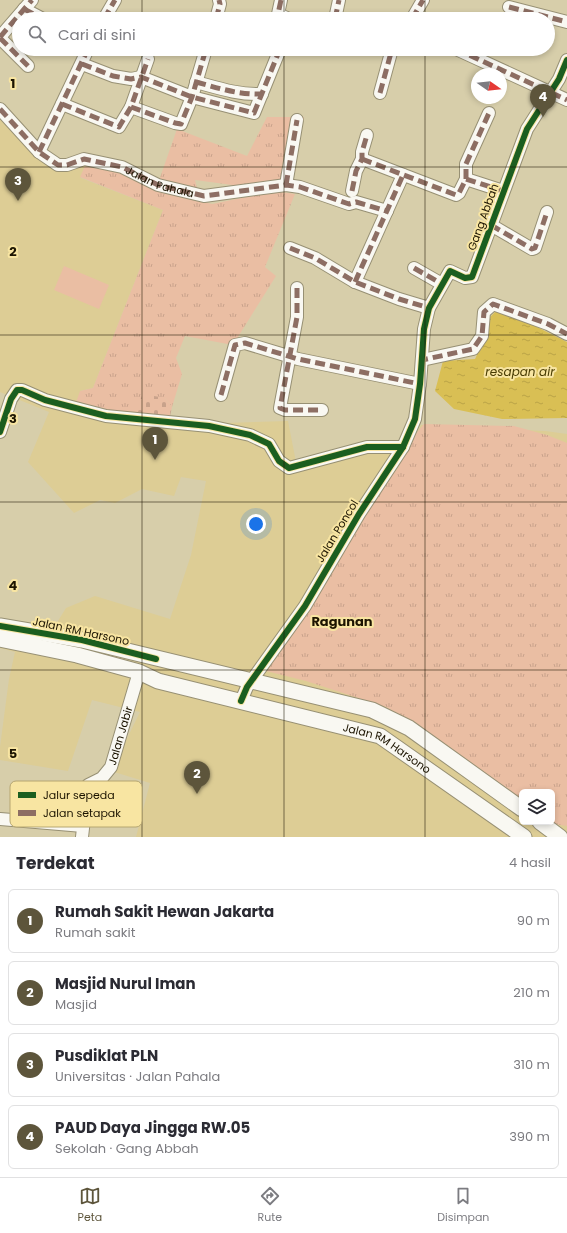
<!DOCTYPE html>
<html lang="id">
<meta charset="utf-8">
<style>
:root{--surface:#fff;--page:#f2f2f3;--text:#2b2b33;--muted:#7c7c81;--line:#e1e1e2;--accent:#5d553b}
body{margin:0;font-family:Poppins,sans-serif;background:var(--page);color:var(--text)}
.controls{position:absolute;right:12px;bottom:12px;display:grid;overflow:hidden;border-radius:6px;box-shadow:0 2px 6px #0003}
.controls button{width:36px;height:36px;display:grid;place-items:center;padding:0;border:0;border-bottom:1px solid var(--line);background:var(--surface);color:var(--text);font:20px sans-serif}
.compass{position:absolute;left:471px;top:68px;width:36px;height:36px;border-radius:50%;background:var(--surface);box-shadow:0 2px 6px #0003;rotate:104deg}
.you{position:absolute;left:256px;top:524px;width:14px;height:14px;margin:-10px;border:3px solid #fff;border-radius:50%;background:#1a73e8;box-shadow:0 0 0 6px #1a73e833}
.badge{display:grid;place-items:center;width:26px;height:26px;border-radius:50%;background:var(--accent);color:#fff;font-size:13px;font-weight:700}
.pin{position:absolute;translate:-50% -33px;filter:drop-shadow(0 1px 2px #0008)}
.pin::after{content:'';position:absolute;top:21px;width:14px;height:12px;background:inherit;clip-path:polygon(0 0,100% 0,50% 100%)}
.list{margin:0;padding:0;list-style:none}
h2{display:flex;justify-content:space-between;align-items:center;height:52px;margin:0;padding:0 16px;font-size:17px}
h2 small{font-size:13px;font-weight:400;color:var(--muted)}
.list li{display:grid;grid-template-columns:26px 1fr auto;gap:12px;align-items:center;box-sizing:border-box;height:64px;margin:0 8px 8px;padding:0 8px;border:1px solid var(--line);border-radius:6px}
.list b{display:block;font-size:15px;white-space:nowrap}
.list p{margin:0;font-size:13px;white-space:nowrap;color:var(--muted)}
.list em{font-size:13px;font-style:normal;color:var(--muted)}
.icon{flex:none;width:22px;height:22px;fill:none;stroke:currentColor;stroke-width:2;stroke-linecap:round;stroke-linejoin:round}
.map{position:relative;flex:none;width:567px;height:837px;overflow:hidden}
.search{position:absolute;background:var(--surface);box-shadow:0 2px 6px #0003;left:12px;right:12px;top:12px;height:44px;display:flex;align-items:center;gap:10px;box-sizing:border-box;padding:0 14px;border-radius:22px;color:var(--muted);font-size:15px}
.sheet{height:340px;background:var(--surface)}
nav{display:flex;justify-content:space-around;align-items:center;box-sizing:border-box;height:56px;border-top:1px solid var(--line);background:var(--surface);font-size:11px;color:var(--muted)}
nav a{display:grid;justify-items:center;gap:2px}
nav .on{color:var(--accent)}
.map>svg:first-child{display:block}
.built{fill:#ddcd95;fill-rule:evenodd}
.grass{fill:url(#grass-tufts)}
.cemetery{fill:url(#cemetery-stones)}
.pitch{fill:#eabea3}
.water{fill:url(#water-ripples)}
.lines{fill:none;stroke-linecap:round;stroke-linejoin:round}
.minor-casing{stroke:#979074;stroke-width:14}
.major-casing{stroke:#979074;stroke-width:17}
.minor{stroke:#f9f8f2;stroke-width:12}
.major{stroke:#f9f8f2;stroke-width:15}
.quiet{stroke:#8d6e63;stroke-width:5;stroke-dasharray:10 5;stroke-linecap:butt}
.cycleway-casing{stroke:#f8e5a2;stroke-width:8}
.cycleway{stroke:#1b5e20;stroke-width:6}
.grid{fill:none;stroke:#1c1400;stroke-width:1;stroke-opacity:0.55}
.labels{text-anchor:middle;stroke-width:4;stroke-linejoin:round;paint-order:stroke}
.street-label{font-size:11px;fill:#1c1400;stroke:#f8e5a2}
.water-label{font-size:12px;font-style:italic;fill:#493c03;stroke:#f8e5a2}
.quarter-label{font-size:13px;font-weight:bold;fill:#1c1400;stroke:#f8e5a2}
.key{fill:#f8e5a2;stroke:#b6a671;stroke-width:1}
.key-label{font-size:11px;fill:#1c1400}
.grid-label{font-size:13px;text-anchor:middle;font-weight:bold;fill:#1c1400;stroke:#f8e5a2;stroke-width:4;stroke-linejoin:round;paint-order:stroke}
</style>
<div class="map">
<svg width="567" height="837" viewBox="0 0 567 837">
<defs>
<pattern id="grass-tufts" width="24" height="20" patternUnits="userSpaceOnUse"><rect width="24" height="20" fill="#eabea3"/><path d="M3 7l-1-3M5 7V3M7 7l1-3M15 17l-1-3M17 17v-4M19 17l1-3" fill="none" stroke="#c8a28b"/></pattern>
<pattern id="cemetery-stones" width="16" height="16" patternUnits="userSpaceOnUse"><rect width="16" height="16" fill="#eabea3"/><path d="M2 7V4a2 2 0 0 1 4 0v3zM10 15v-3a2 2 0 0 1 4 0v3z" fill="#c8a28b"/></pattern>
<pattern id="water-ripples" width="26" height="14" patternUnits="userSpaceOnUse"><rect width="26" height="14" fill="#d9bf54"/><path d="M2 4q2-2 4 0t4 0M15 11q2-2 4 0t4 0" fill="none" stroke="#baa347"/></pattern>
</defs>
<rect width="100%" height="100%" fill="#d7ceaa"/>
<path class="built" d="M0,111L62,163L85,166L81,178L163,210L93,388L80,391L96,410L170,416L226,423L288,421L296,462L368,442L405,454L421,425L545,431L567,434V837H136L150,783L111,771L140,712L92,700L68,771L0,760V747L9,679L15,652L0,648V622L53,629L66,608L95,596L170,619L191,555L206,481L181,477L174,496L142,489L115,503L100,500L74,513L28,462L49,412L0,392ZM522,792H552V822H522Z"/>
<g class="grass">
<polygon points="267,117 304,117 296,155 296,170 290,180 268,181 240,186 195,180 200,201 212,204 275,191 295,194 265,267 276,276 233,345 185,336 176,358 182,374 172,407 165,398 134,413 74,408 80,391 93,388 163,210 80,177 85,166 126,173 156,189 177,129 247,156"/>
<polygon points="424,424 514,426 547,435 567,443 567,826 554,824 552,822 552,792 522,792 522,800 465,759 386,707 306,681 262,670 370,501 398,468 408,443"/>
</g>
<polygon class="cemetery" points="143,394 165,398 172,407 170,416 134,413"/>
<polygon class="pitch" points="64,266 109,285 99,309 54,290"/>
<polygon class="water" points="499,308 567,342 567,418 502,419 454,409 435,391 443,361 475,359 486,336 488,319"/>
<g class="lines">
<defs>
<g id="minor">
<polyline points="281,0 278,14 289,19"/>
<polyline points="509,7 567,22"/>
<polyline points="24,9 43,19"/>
<polyline points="104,19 115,0"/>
<polyline points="216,19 220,4 219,0"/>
<polyline points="335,19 339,0"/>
<polyline points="412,19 423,0"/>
<polyline points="0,37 32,0"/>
<polyline points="0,38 28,66"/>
<polyline points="456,49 567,100"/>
<polyline points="82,64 113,76 131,79 141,77 192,97 254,113 280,49"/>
<path d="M196,82C218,88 239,95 262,94"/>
<polyline points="380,93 392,49"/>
<polyline points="62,104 119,127 131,107 148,59"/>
<polyline points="131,107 175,123 181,124 192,97 206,49"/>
<path id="s1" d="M0,109L39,152L58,165H67L84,159L122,167L158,185L204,196L286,185L300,187L349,204L356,202L387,211"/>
<polyline points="39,152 88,49"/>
<polyline points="362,159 456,195 459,193 466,179 503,191"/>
<polyline points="466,179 466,164 489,113"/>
<polyline points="286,185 297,120"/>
<polyline points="352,191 356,171 362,159 362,152 367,135"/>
<polyline points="491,225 532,249 535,248 547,212"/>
<polyline points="290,248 315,258 355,282 399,299 429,308"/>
<polyline points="414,268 442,284"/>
<polyline points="355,282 403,175"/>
<polyline points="297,288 297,317 280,408 285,410 322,410"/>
<polyline points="422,360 473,349 482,336 484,312 493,304 548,324 567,334"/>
<polyline points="221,395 235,345 245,343 298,359 420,384"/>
<polyline points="0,432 11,399 17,390 22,390 45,400 106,416 209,426 250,435 269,444 279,461 289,468 367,447 403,447"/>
<polyline points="241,701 247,687 305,606 359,514 403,447 415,419 420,384 424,329 429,308 450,271 465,278 472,277 527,129 559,79 567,60"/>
<polyline points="0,819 83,826"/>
<path id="s2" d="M82,837L88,785L102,778L111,767L139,672"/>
</g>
<g id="major">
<polyline points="0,626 82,640 372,710 409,728 522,809"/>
<path id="s3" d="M0,639L77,655L139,672L158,681L380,736L524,837"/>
<polyline points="540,822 560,837"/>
</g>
</defs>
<use href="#minor" class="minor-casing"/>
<use href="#major" class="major-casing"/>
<use href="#minor" class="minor"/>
<use href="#major" class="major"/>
<g class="quiet">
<polyline points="281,0 278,14 289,19"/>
<polyline points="509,7 567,22"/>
<polyline points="24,9 43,19"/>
<polyline points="336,17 344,19"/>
<polyline points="104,19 115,0"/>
<polyline points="216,19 220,4 219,0"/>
<polyline points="335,19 339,0"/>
<polyline points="412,19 423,0"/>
<polyline points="0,37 32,0"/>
<polyline points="0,38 28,66"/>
<polyline points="456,49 567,100"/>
<polyline points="82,64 113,76 131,79 141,77 192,97 254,113 280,49"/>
<path d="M196,82C218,88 239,95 262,94"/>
<polyline points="380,93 392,49"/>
<polyline points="62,104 119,127 131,107 148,59"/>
<polyline points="131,107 175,123 181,124 192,97 206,49"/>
<polyline points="0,109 39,152 58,165 67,165 84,159 122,167 158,185 204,196 286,185 300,187 349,204 356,202 387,211"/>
<polyline points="39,152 88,49"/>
<polyline points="362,159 456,195 459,193 466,179 503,191"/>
<polyline points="466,179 466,164 489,113"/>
<polyline points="286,185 297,120"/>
<polyline points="352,191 356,171 362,159 362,152 367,135"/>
<polyline points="491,225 532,249 535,248 547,212"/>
<polyline points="290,248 315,258 355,282 399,299 429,308"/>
<polyline points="414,268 442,284"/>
<polyline points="355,282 403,175"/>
<polyline points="297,288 297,317 280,408 285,410 322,410"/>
<polyline points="422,356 422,360 473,349 482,336 484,312 493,304 548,324 567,334"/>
<polyline points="221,395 235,345 245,343 298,359 420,384"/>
</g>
<defs>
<g id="cycleway">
<polyline points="0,432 11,399 17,390 22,390 45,400 106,416 209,426 250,435 269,444 279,461 289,468 367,447 403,447"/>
<polyline points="0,626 82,640 156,659"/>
<polyline points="241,701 247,687 305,606 359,514 403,447 415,419 420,384 424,329 429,308 450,271 465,278 472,277 527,129 559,79 567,60"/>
</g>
</defs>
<use href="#cycleway" class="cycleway-casing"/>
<use href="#cycleway" class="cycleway"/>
</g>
<path class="grid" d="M142,0V19M284,0V19M425,0V19M142,49V837M284,49V837M425,49V837M0,167H567M0,335H567M0,502H567M0,670H567"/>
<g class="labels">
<g class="street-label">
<text dy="4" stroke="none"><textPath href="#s1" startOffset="188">Jalan Pahala</textPath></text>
<text transform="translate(483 217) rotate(-70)" y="4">Gang Abbah</text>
<text transform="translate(337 531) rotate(-59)" y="4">Jalan Poncol</text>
<text transform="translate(81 631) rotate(12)" y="4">Jalan RM Harsono</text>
<text dy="4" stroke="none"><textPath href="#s2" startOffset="115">Jalan Jabir</textPath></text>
<text dy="4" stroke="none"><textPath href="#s3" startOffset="404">Jalan RM Harsono</textPath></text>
</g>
<g class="water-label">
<text x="520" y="376">resapan air</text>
</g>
<g class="quarter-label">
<text x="342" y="626">Ragunan</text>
</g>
</g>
<rect x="10" y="781" width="132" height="46" rx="6" class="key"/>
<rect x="18" y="792" width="18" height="6" fill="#1b5e20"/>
<rect x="18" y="810" width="18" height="6" fill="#8d6e63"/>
<g class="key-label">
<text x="43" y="799">Jalur sepeda</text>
<text x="43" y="817">Jalan setapak</text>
</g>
<g class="grid-label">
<text x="13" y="88">1</text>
<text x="13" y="256">2</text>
<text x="13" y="423">3</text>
<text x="13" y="590">4</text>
<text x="13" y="758">5</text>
</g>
</svg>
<div class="controls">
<button><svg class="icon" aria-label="layers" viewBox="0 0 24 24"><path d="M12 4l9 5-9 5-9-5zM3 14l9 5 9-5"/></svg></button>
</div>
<svg class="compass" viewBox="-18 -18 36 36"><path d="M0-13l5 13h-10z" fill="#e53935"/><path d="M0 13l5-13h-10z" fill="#7c7c81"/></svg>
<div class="you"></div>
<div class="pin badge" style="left:155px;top:460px">1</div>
<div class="pin badge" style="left:197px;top:794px">2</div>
<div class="pin badge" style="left:18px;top:201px">3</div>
<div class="pin badge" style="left:543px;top:117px">4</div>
<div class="search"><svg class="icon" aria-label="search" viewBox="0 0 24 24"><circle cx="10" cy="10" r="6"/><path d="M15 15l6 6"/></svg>Cari di sini</div>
</div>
<section class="sheet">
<h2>Terdekat<small>4 hasil</small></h2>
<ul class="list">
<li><span class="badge">1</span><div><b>Rumah Sakit Hewan Jakarta</b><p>Rumah sakit</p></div><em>90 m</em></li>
<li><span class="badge">2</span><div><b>Masjid Nurul Iman</b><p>Masjid</p></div><em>210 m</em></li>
<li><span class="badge">3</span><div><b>Pusdiklat PLN</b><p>Universitas · Jalan Pahala</p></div><em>310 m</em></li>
<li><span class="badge">4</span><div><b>PAUD Daya Jingga RW.05</b><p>Sekolah · Gang Abbah</p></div><em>390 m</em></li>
</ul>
</section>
<nav>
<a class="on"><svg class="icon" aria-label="map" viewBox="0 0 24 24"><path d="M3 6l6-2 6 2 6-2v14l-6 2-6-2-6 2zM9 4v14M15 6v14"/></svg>Peta</a>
<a><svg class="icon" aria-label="directions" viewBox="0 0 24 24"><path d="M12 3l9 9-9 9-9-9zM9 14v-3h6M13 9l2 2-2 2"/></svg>Rute</a>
<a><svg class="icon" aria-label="saved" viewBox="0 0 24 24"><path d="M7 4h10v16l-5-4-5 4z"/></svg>Disimpan</a>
</nav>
